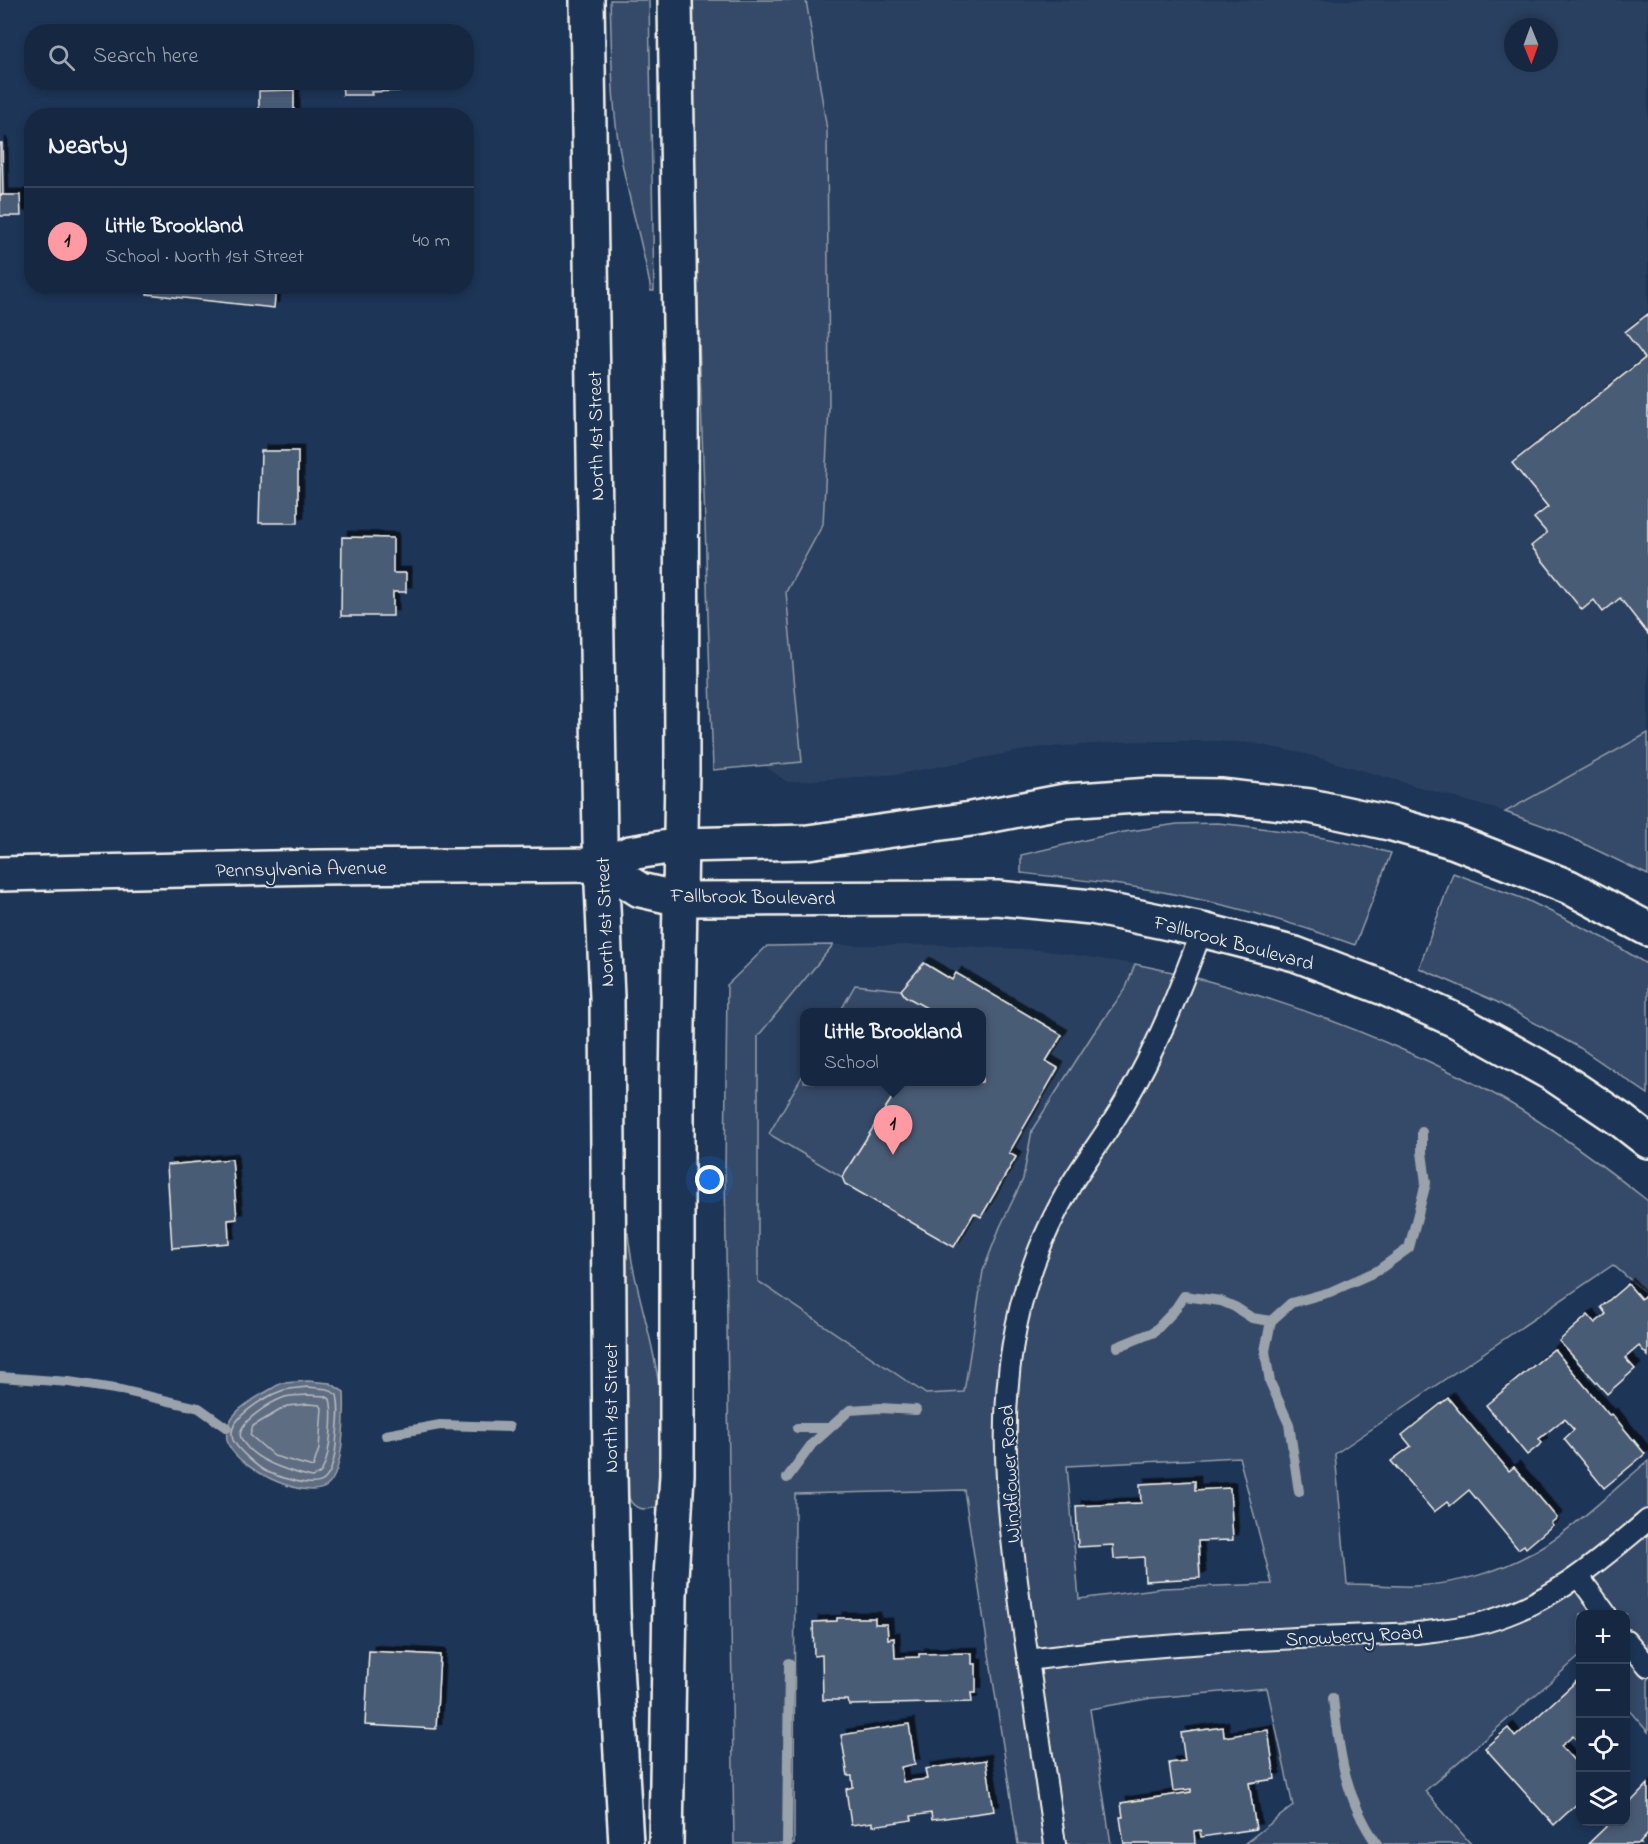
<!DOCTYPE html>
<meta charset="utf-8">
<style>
:root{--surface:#162841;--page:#1f3048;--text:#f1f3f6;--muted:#9ea6b1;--line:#35445a;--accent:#ff9aa2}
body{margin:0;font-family:"Indie Flower",sans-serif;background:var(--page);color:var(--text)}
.controls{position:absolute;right:18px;bottom:18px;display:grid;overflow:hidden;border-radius:12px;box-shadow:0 3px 9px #0003}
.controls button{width:54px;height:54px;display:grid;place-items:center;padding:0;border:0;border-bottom:2px solid var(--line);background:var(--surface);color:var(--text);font:30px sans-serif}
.compass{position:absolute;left:1504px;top:18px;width:54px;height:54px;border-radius:50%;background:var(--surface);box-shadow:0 3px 9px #0003;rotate:179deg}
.you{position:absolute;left:710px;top:1180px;width:21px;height:21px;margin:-15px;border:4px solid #fff;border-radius:50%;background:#1a73e8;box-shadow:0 0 0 9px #1a73e833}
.badge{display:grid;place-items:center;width:39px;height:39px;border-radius:50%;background:var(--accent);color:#111;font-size:20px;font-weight:700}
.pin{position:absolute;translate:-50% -50px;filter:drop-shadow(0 2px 3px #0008)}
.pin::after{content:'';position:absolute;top:32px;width:21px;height:18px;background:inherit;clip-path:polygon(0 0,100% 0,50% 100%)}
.popup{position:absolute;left:800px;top:1008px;width:186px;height:78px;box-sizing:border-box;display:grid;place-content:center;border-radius:12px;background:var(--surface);filter:drop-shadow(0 2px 4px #0005);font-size:20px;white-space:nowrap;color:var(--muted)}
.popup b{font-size:22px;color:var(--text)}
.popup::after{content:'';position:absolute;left:50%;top:100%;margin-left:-12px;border:12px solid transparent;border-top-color:var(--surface)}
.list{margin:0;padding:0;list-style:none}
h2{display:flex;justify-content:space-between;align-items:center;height:78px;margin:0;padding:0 24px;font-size:26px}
h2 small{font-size:20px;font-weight:400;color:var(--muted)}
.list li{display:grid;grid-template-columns:39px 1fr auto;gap:18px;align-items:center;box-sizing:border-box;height:108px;padding:0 24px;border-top:2px solid var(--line)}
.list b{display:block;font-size:22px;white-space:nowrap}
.list p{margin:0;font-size:20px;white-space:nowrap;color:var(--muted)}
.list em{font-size:20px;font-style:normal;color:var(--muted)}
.icon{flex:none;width:33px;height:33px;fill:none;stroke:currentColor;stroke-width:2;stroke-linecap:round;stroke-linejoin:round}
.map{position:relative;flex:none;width:1648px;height:1844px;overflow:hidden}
.search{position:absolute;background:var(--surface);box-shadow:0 3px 9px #0003;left:24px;top:24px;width:450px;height:66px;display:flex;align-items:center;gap:15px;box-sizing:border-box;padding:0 21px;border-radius:24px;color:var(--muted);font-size:22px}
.panel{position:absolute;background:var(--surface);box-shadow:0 3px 9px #0003;left:24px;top:108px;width:450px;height:186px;border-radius:24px}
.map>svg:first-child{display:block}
.built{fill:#2a4060;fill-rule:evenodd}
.green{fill:#354a67;stroke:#949ea8;stroke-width:1.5;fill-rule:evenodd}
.water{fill:#5e6d82;stroke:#9aa2ab;stroke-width:1.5}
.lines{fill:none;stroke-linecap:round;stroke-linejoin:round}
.shore{stroke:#b8bcbf;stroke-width:1.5}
.stream{stroke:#9aa2ab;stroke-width:10}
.building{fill:#485b74;stroke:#f4f1e8;stroke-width:1.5;filter:url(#shadow)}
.service-casing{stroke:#f4f1e8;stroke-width:24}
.minor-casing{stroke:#f4f1e8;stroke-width:38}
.tertiary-casing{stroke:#f4f1e8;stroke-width:38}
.secondary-casing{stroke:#f4f1e8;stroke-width:38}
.service{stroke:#1d3557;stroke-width:20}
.minor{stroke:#1d3557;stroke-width:33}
.tertiary{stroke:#1d3557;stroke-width:33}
.secondary{stroke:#1d3557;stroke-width:33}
.labels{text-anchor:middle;stroke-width:4.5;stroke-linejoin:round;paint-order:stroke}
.street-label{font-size:20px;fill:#f4f1e8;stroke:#1d3557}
</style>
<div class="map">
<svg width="1648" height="1844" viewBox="0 0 1648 1844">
<defs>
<filter id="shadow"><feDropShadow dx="5.5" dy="-5.5" stdDeviation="0" flood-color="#0009"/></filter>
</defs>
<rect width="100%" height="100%" fill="#1d3557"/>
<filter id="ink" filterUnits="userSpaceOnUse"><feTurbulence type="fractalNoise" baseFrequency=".0167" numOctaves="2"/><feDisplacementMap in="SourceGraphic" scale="12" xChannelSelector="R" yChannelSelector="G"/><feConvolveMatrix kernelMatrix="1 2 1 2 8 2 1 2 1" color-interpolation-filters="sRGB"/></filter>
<g filter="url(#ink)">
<g class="built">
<path d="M714,0H1648V733L1505,812L1306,754L1252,743L1212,741H1136L1036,748L899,774L787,782L719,733ZM1513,27H1549V63H1513Z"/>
<path d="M833,945H946L1041,950L1135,964L1126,988L1093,1034L1032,1130L1023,1179L1000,1227L983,1271L964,1393L926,1394L758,1281V1036ZM804,1012H982V1082H804Z"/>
</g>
<g class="green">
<path d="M610,0H649L654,291H651C643,244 628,199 620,152C611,102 612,50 610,0Z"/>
<polygon points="688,0 806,0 827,130 829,407 823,524 786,592 802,762 713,770"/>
<polygon points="1648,733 1648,875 1555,830 1505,812"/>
<path d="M1218,823C1277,829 1334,838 1391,853L1355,945C1299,925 1242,908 1183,896C1130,885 1075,879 1021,873V855L1111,834L1177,824Z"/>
<polygon points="1453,873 1527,900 1604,938 1648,965 1648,1094 1580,1048 1497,1002 1419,968"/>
<path d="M833,945L758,1036V1281L926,1394L964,1392L983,1271L1000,1227L1023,1179L1032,1130L1093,1034L1126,988L1135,964C1231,983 1323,1014 1412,1054C1448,1070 1484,1087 1518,1108C1563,1136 1606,1168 1648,1201V1295L1613,1265L1335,1454L1347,1584C1370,1584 1393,1587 1416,1586C1457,1584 1502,1571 1537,1550C1577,1526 1612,1491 1648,1461V1732L1626,1707V1614H1580V1656L1425,1791L1471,1844H1244L1293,1806L1267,1688L1152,1698L1090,1709L1111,1844H1018L964,1490L795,1494L794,1844H734L725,1172L727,985L767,946ZM1239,1457L1272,1584L1162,1588L1079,1599L1067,1466Z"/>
<polygon points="855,985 901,990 905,996 934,1012 840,1012"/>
<polygon points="804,1073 804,1082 902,1082 842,1177 769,1134"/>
<path d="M624,1233H628C633,1286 653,1335 659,1387C662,1422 661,1459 661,1494L656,1507C642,1512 631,1508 627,1493Z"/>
</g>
<path class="water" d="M308,1381L330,1383L344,1392C345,1413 344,1473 327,1486C306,1502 231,1466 227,1440C223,1416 247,1403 264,1393C269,1391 275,1386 280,1384C288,1382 299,1382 308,1381Z"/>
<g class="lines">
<g class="shore">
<path d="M308,1387L328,1389L337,1395C341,1411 337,1429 336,1445C335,1455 332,1473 324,1480C314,1489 279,1477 267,1472C258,1468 237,1449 233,1440C225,1419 265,1397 281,1391C288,1388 300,1388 308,1387Z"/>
<path d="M308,1395L325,1396L330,1399C334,1414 330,1459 321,1472C318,1476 316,1475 312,1477C291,1472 251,1461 241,1438C235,1423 273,1401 285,1397C292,1395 301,1396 308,1395Z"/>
<polygon points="308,1404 320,1405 322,1408 319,1449 313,1467 274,1456 250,1435 253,1426 287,1406"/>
</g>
<g class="stream">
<polyline points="1271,1321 1265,1351 1270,1382 1289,1424 1299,1492"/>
<polyline points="1117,1347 1154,1332 1174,1311 1184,1296 1221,1301 1235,1307 1252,1318 1271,1321 1291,1303 1330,1292 1377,1271 1409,1248 1426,1183 1422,1152 1422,1132"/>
<polyline points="0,1377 69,1382 121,1390 199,1408 227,1428"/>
<polyline points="797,1428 828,1428"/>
<polyline points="386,1435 440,1425 509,1427"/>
<polyline points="787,1478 812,1444 850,1410 880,1408 916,1410"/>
<path d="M1333,1698C1339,1752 1345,1799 1377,1844"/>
<polyline points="787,1844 789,1663"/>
</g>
</g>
<g class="building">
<polygon points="342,82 399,82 399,91 371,92 372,95 343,95"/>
<polygon points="294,90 294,116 259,116 259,91"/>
<polygon points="0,143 2,143 3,195 0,195"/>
<polygon points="0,195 20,195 21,216 0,216"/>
<polygon points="148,286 276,286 274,308 147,294"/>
<polygon points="1648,314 1648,634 1620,598 1603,612 1594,600 1582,610 1531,546 1547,533 1534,518 1548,507 1512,463 1645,358 1625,332"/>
<polygon points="261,451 298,451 298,523 259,523"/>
<polygon points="342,537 393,538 393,573 406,573 406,592 393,592 393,616 341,616"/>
<polygon points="924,963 952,980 956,973 1062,1035 1046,1061 1058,1068 1009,1153 1016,1157 981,1217 974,1213 954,1247 845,1184 842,1177 902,1082 982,1082 982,1012 934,1012 905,996 901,990"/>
<polygon points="232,1159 237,1219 228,1220 229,1243 172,1248 167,1165"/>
<polygon points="1628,1284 1641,1299 1644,1296 1648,1301 1648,1356 1639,1346 1625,1358 1635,1369 1607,1394 1559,1341 1588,1315 1595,1323 1606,1314 1601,1307"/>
<polygon points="1554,1349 1609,1415 1612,1414 1645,1454 1604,1488 1564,1439 1574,1430 1564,1419 1539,1439 1542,1443 1527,1455 1486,1405"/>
<polygon points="1448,1398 1509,1471 1514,1467 1557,1518 1551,1523 1553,1525 1526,1548 1524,1545 1518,1549 1469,1490 1450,1506 1447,1502 1434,1512 1391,1461 1411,1446 1402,1435"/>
<polygon points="1195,1481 1195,1490 1230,1488 1233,1540 1198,1541 1200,1578 1145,1581 1144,1557 1114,1559 1113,1545 1078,1547 1076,1506 1141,1503 1140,1484"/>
<polygon points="837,1618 875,1618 875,1624 887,1624 888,1639 894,1638 895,1658 919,1657 919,1654 972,1653 972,1664 976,1664 976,1693 971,1693 972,1702 849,1705 848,1700 823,1700 822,1655 814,1656 813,1622 837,1621"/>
<polygon points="369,1651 440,1655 436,1729 365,1725"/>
<polygon points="1580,1678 1580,1744 1573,1736 1561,1746 1580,1767 1580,1801 1554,1825 1485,1748 1508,1728 1515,1737"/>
<polygon points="909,1724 915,1764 901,1767 903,1782 927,1779 925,1769 986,1760 994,1811 932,1820 931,1813 911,1816 912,1820 873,1826 873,1822 851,1825 846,1789 853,1787 852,1776 848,1776 841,1735"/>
<polygon points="1223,1727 1224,1737 1268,1730 1275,1779 1249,1783 1256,1829 1201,1837 1200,1830 1194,1831 1195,1844 1124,1844 1120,1817 1123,1817 1121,1803 1191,1792 1191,1789 1173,1791 1169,1763 1185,1761 1181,1733"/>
<polygon points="1648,1784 1648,1834 1640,1843 1641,1844 1588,1844 1611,1822 1626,1822 1626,1807"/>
</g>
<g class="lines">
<defs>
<g id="service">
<polyline points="1579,1577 1606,1614"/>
<polyline points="1626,1640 1648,1666"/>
<path d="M1028,1660C1157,1643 1287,1638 1417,1633C1440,1630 1463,1628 1485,1622C1550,1604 1598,1562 1648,1520"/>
<path d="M1055,1844C1044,1769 1033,1694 1022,1619C1006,1500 991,1382 1033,1266C1043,1237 1057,1209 1072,1183C1089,1155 1109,1130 1125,1102C1157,1048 1180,989 1202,930"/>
</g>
<polyline id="minor" points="0,874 319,867 601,865"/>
<g id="tertiary">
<polyline points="601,865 640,890 680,899 997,898 1092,907 1202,930 1295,954 1384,988 1457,1021 1554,1075 1621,1120 1648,1141"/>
<polyline points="601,865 630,853 681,845 808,842 971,819 1065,801 1150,795 1220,796 1310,806 1389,823 1455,842 1569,887 1648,929"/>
</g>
<g id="secondary">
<polyline points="587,0 600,840 607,997 610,1472 613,1611 626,1844"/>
<polyline points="666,1844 670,1595 677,1475 677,1087 682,770 681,387 675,0"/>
</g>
</defs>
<use href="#service" class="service-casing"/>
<use href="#minor" class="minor-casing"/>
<use href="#tertiary" class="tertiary-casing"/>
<use href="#secondary" class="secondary-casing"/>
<use href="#service" class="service"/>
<use href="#minor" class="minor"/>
<use href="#tertiary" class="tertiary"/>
<use href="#secondary" class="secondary"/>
</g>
</g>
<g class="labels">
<g class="street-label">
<text transform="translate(595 436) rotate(-91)" y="7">North 1st Street</text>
<text transform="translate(301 868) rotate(-1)" y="7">Pennsylvania Avenue</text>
<text transform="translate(753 896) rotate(1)" y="7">Fallbrook Boulevard</text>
<text transform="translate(604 922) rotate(-92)" y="7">North 1st Street</text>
<text transform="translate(1234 942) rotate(15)" y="7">Fallbrook Boulevard</text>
<text transform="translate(610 1408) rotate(-90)" y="7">North 1st Street</text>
<text transform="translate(1009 1474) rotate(-93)" y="7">Windflower Road</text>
<text transform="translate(1354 1635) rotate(-3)" y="7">Snowberry Road</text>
</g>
</g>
</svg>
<div class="controls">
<button>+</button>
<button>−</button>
<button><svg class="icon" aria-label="locate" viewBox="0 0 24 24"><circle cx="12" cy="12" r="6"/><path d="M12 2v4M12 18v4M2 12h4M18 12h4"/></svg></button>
<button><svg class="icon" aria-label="layers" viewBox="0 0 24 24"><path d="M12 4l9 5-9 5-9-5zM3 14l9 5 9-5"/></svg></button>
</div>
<svg class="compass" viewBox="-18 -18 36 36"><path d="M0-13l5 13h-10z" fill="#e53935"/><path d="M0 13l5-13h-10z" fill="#9ea6b1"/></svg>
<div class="you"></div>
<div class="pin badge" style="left:893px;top:1155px">1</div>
<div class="popup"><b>Little Brookland</b>School</div>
<div class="search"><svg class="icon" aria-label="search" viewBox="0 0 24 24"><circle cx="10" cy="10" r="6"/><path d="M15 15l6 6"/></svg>Search here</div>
<section class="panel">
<h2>Nearby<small></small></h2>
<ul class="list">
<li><span class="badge">1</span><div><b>Little Brookland</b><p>School · North 1st Street</p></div><em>40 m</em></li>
</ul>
</section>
</div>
